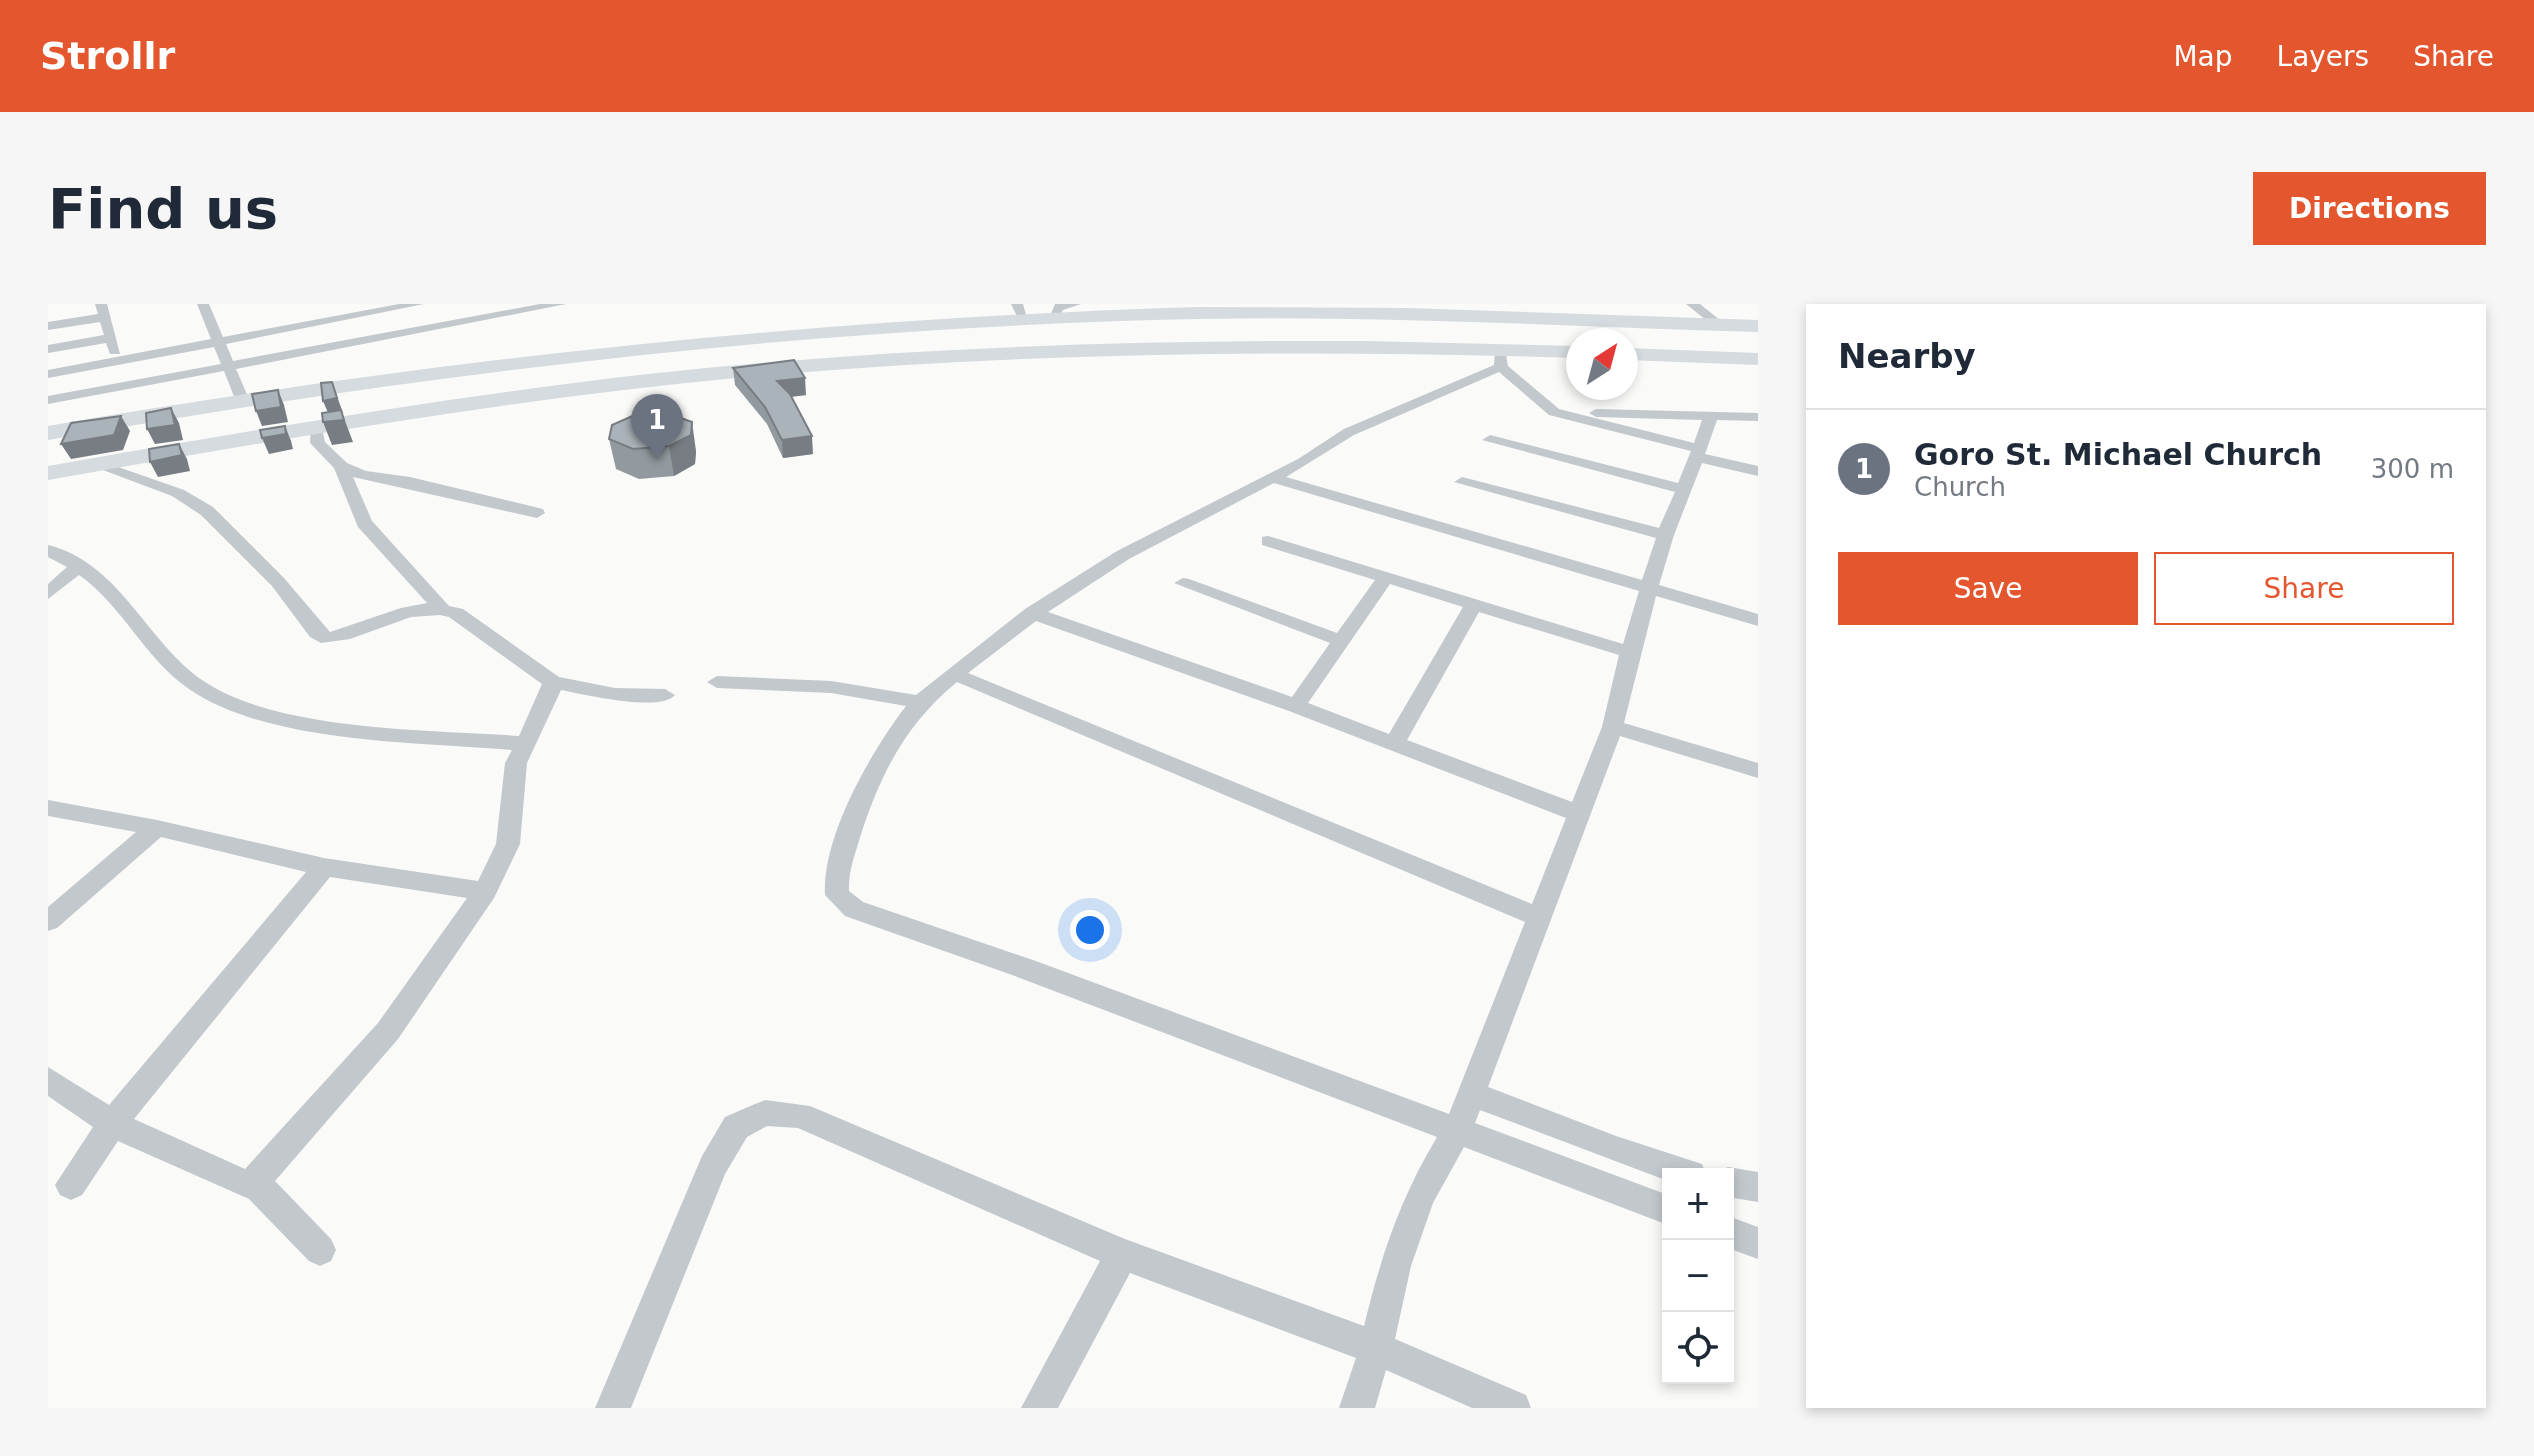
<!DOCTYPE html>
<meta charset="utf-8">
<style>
:root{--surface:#fff;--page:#f6f6f7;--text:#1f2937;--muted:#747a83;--line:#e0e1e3;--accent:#e4572e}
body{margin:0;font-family:"DejaVu Sans",sans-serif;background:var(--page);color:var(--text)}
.controls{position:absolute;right:24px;bottom:24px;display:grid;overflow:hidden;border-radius:0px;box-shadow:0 4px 12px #0003}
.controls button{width:72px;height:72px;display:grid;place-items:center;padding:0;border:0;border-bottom:2px solid var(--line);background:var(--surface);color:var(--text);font:40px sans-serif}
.compass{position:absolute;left:1518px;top:24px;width:72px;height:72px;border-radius:50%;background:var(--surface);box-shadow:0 4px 12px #0003;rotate:36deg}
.you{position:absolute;left:1042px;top:626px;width:28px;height:28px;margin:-20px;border:6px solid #fff;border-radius:50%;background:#1a73e8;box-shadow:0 0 0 12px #1a73e833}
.badge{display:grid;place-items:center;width:52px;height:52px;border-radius:50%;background:var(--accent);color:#fff;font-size:26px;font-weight:700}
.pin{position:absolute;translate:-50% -66px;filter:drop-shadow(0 2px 4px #0008)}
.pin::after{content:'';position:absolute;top:42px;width:28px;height:24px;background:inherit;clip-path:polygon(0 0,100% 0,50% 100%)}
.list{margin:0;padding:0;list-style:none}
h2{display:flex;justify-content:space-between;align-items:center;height:104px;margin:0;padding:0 32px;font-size:34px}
h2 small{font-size:26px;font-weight:400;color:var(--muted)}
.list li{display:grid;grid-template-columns:52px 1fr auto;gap:24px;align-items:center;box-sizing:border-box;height:120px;padding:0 32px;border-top:2px solid var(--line)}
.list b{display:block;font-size:30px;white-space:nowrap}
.list p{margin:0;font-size:26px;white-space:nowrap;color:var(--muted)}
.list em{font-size:26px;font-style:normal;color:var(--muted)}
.actions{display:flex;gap:16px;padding:24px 32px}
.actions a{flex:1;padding:18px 0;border:2px solid var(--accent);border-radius:0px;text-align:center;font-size:28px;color:var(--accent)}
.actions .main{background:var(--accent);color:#fff}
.icon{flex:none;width:44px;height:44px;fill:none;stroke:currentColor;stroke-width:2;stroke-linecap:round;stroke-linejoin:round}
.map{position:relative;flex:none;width:1710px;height:1104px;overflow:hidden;border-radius:0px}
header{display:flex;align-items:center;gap:48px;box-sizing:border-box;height:112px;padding:0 40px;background:var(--accent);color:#fff}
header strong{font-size:38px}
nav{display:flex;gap:44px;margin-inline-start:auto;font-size:28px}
.intro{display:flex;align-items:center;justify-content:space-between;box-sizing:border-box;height:192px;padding:0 48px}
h1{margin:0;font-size:56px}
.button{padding:20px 36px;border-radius:0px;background:var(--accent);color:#fff;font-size:28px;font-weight:700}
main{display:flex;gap:48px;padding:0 48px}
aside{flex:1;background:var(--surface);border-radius:0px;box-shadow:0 4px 12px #0003}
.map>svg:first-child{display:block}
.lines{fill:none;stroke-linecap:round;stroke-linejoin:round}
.minor{fill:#c3c8cc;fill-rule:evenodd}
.trunk{fill:#d6dbdf;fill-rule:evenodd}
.wall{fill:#929a9f}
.shaded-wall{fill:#777d82}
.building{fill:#aab3b9;stroke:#777d82;stroke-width:2}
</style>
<header>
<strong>Strollr</strong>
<nav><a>Map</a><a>Layers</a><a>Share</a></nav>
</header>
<div class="intro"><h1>Find us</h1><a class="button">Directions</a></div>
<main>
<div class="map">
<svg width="1710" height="1104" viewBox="0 0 1710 1104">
<rect width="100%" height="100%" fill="#fafaf8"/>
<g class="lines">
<g class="minor">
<polygon points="47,0 59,0 72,50 62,50 58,39 0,49 0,41 56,31 52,18 0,26 0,18 50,10"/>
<polygon points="149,0 161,0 175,33 351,0 376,0 178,40 185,57 492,0 518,0 188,65 201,95 194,99 187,95 176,67 0,100 0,92 173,60 166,43 0,74 0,66 163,35"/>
<polygon points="963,0 975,0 980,18 972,18"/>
<polygon points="1007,0 1033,0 1015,6 1008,17 1000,17"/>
<polygon points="1638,0 1652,0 1678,21 1668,24"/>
<path d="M1447,45H1457L1460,62L1511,105L1646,139L1654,116L1548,113L1541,109L1548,105L1710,109V117L1669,116L1657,150L1710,162V172L1654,159L1626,231L1611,281L1710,310V322L1608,292L1576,419L1710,459V474L1572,432L1440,783L1568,832L1654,860L1658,870H1620V877L1432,806L1427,819L1620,891V921L1416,843L1385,899L1363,962L1347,1035L1478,1091L1483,1104H1424L1338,1066L1327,1104H1291L1308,1054L1082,969L1010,1104H973L1052,957L750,824L719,822L699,833L677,870L583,1104H547L654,852L677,813L707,800L717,796L762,802L1077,935L1316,1022C1333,952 1352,895 1389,833L967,672L797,612L777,591C774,532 823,448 858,402L783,389L669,384L659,378L669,372L783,377L868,391L977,305L1069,247L1250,155L1296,125L1446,61ZM1451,68L1501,111L1643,147L1630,179L1442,131L1434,136L1627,188L1611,224L1414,173L1406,178L1608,234L1594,276L1238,173L1306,131ZM1226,179L1591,287L1575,340L1220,232L1214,233V241L1327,276L1289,329L1141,275L1135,274L1126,279L1282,339L1244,393L1000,308L1081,255ZM1342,280L1415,303L1341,430L1260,399ZM1431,308L1571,351L1554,423L1524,498L1359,436ZM988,317L1241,407L1518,514L1484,600L920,369ZM909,378L1477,618L1401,810L985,656L815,598L801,587C800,566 808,548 814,527C834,467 859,419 909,378Z"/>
<path d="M263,119H273L277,138L299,159L318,167L362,173L495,205L497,209L489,214L305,173L324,217L401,302L415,305L511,373L567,384L617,385L627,391C612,409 535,390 513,386L479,459L472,540L446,594L350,735L227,877L283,935L288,946L283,957L272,962L261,957L201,895L70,837L34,891L23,896L12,891L7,881L45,823L0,792V763L61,801L258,568L113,533L9,624L0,627V603L88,528L0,512V496L109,516L276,554L430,577L448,540L457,459L464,446C369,438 221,440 141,385C97,355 75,302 31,271L0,295V280L19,263L0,253V241C72,259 98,337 154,376C230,428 380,425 471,432L494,380L401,313L392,311L363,313L302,335L273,339L262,333L224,282L153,211L124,192L39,160L53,157L136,186L165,203L236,274L282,328L353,304L379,299L310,223L286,164L262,139ZM282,573L419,594L330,719L197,865L86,815Z"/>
<polygon points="1680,863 1710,868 1710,898 1680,893 1680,870 1668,870"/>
<polygon points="1680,912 1710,923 1710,955 1680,944"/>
</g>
<g class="trunk">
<path d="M1149,3L1359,4L1710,16V28C1523,23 1336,11 1149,15C763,23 380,69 0,136V122C383,56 761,15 1149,3Z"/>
<path d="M1319,37L1530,42V54C1249,45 968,48 688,74C457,96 228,136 0,176V162C199,127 399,93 600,70C839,44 1079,36 1319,37Z"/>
<polygon points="1578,44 1710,49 1710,61 1578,56"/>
</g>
</g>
<g class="wall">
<polygon points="685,64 758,91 743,93 765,150 735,154 719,120 687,81"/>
<polygon points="564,121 648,147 647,160 626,172 591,175 568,165 561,135"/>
</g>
<g class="shaded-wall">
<polygon points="757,74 758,91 730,94 729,77"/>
<polygon points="284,78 295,109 294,109 305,138 284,141 275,118 281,111 275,97"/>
<polygon points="230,86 236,101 240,118 214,122 208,107"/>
<polygon points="123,104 131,119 135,136 107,140 99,125"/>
<polygon points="73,112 82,127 75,146 23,155 13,140"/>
<polygon points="644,118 648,147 647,160 626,172 621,142"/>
<polygon points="237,122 243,137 245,145 221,150 214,134"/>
<polygon points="764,132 765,150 735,154 734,136"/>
<polygon points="131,140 139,155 142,167 110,173 102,158"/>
</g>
<g class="building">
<polygon points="746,56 757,74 729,77 742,90 764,132 734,136 717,103 685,64"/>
<polygon points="284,78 289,94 275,97 273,79"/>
<polygon points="230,86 233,103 208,107 204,90"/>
<polygon points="123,104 127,121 99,125 98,109"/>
<polygon points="293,106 296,116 275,118 274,109"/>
<polygon points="619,109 644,118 643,131 621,142 585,145 561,135 564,121 589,110"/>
<polygon points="73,112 66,131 13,140 23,119"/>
<polygon points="237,122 238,130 214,134 212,126"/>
<polygon points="131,140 134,151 102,158 101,145"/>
</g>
</svg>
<div class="controls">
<button>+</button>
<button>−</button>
<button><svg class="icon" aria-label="locate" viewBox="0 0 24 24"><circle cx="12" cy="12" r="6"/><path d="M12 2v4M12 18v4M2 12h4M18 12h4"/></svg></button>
</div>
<svg class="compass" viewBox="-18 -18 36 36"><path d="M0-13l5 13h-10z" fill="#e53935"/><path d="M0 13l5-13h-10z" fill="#747a83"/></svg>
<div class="you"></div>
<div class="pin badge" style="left:609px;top:156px;background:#6b7280">1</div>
</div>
<aside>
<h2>Nearby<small></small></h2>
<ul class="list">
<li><span class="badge" style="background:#6b7280">1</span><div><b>Goro St. Michael Church</b><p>Church</p></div><em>300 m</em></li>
</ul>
<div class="actions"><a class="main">Save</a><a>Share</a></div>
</aside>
</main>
